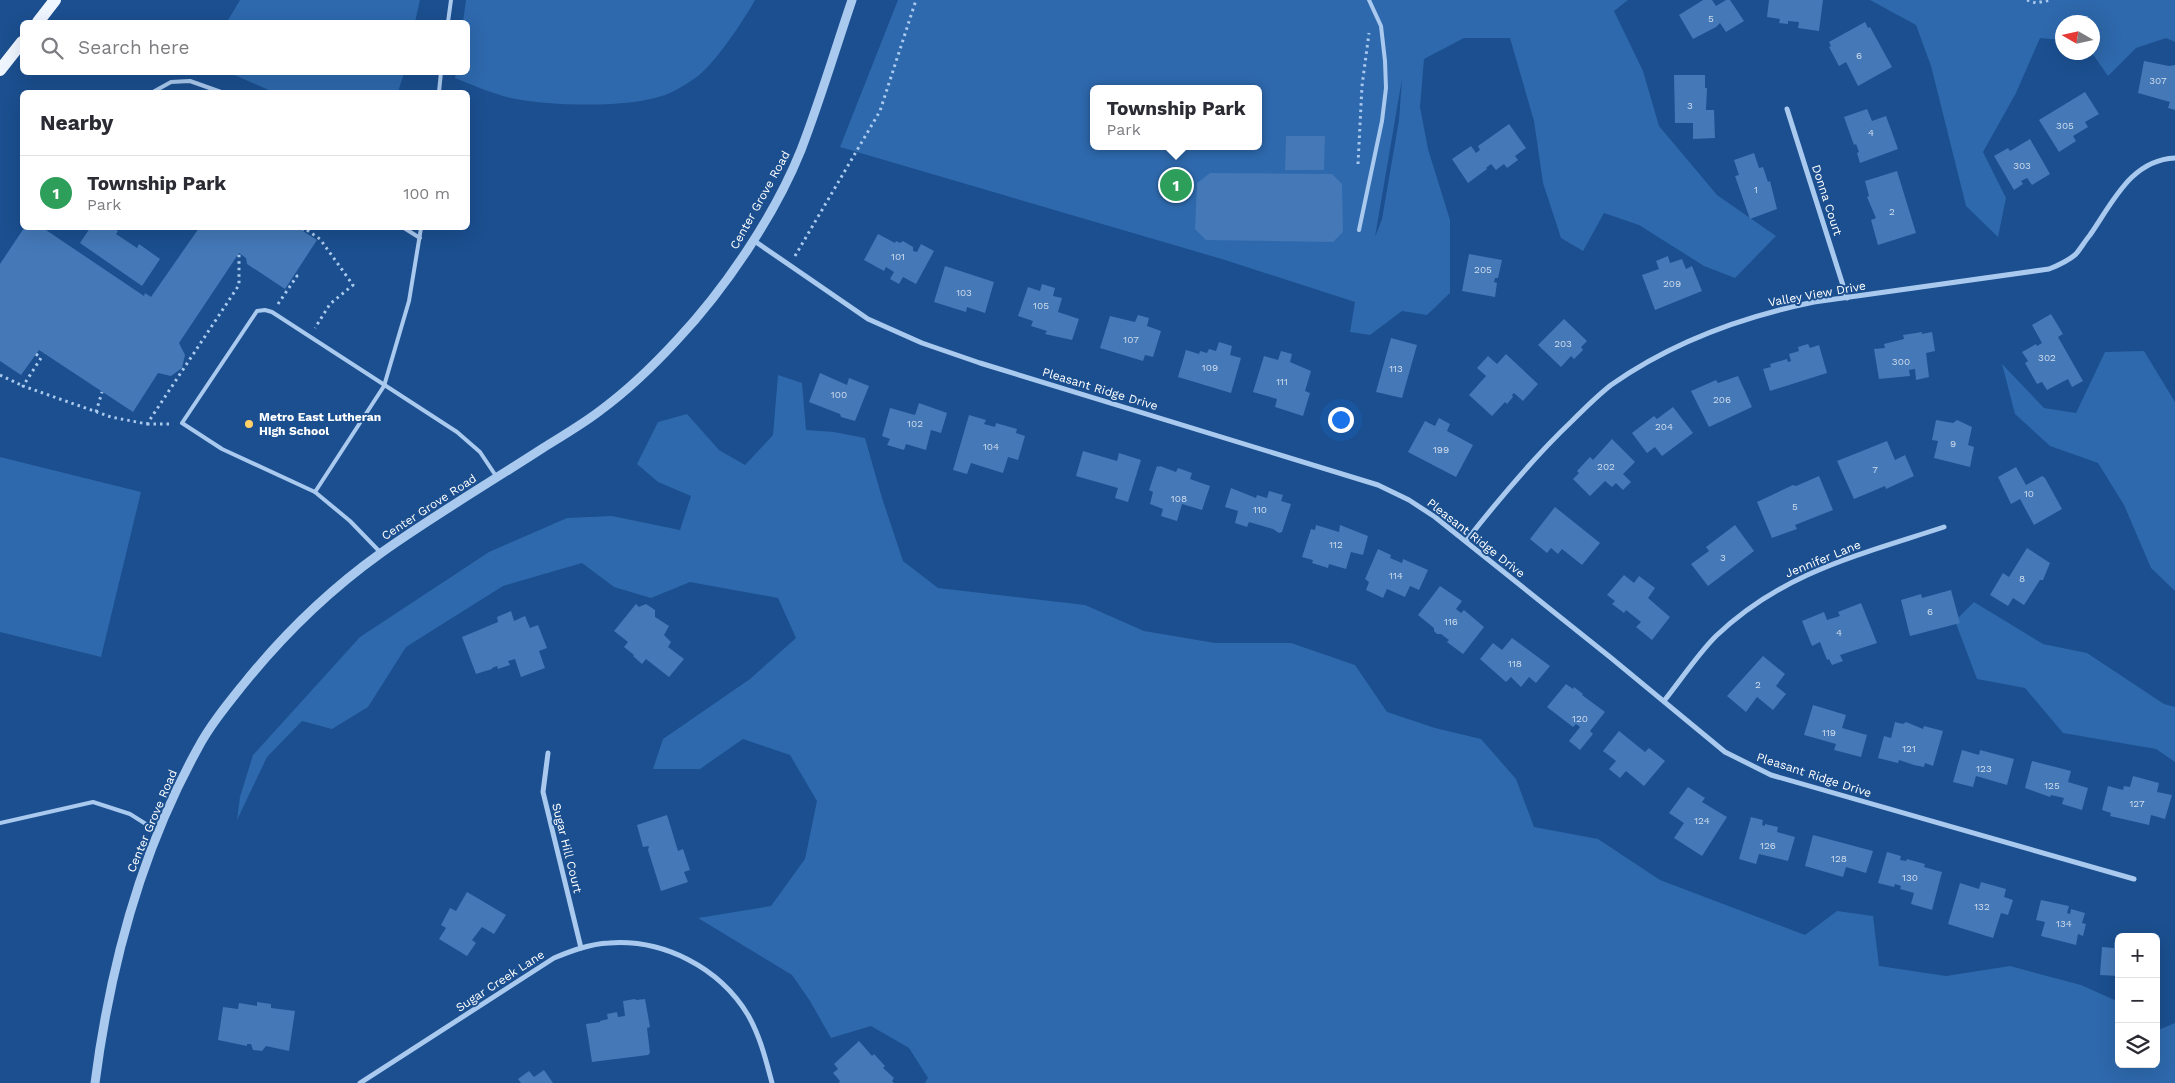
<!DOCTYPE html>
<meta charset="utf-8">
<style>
:root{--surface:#fff;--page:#f2f2f3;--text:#2b2b33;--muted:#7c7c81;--line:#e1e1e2;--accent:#8a764a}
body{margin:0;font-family:"Work Sans",sans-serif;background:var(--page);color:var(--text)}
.controls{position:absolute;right:15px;bottom:15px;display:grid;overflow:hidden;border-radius:8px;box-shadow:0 5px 20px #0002}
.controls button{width:45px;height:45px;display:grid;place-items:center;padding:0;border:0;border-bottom:1px solid var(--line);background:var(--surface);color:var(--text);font:25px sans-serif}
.compass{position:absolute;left:2055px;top:15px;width:45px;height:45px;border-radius:50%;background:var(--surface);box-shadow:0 5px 20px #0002;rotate:279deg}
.you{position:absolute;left:1340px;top:419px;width:18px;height:18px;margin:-12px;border:4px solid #fff;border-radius:50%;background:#1a73e8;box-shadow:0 0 0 8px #1a73e833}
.badge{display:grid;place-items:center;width:32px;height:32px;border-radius:50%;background:var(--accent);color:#fff;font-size:16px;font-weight:700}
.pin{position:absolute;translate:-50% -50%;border:2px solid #fff;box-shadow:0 1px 5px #0006}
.popup{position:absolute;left:1090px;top:85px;width:172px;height:65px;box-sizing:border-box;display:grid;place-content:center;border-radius:8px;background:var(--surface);filter:drop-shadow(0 1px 4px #0005);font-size:16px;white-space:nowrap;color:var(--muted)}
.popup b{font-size:19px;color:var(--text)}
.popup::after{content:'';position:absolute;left:50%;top:100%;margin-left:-10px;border:10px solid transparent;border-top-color:var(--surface)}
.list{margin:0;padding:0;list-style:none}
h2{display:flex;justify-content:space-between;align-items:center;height:65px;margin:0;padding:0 20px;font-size:21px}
h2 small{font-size:16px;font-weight:400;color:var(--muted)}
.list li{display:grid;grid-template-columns:32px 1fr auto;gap:15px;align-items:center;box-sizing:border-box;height:75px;padding:0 20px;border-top:1px solid var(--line)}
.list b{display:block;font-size:19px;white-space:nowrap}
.list p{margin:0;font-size:16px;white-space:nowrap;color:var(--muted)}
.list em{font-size:16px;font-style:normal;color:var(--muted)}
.icon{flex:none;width:28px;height:28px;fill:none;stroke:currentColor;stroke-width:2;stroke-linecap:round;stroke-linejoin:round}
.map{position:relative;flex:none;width:2175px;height:1083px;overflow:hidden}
.search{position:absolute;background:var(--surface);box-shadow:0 5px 20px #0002;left:20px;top:20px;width:450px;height:55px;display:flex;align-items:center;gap:12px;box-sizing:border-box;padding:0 18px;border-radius:8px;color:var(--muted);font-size:19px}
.panel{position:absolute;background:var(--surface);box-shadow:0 5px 20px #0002;left:20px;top:90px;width:450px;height:140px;border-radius:8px}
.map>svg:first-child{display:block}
.green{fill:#2e69ad;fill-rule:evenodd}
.building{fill:#4478b7}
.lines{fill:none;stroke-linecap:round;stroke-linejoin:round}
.path{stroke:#a9c9ee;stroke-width:3;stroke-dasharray:2.5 4;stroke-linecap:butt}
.service{stroke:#a9c9ee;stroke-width:4}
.minor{stroke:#a9c9ee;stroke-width:5}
.tertiary{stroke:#a9c9ee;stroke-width:9}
.primary{stroke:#f0f6ff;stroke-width:12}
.poi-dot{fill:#ffd166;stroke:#1b4f8f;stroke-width:2}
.labels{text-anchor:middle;stroke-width:4;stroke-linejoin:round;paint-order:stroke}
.number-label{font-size:10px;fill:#d0dded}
.street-label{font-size:12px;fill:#fff;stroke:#1b4f8f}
.poi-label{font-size:12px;font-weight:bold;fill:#fff;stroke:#1b4f8f;text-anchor:start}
</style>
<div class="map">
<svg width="2175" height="1083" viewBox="0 0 2175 1083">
<rect width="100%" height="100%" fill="#1b4f8f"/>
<g class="green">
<polygon points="240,0 420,0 415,22 227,22"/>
<path d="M466,0H755C744,20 716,62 698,76C690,82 680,88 672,92C638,109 553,106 516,99C495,95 475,86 455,78L456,73L468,72V22H463Z"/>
<path d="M898,0H1628L1614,11L1643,71L1659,126L1717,195L1776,236L1735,278L1704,266L1639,225L1604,213L1583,251L1561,238L1543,183L1534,121L1510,38H1464L1424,59L1420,107L1428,149L1450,220V293L1427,315L1402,311L1370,335L1350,332L1355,302L1225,260L840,147ZM1402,79L1399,120L1382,219L1375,237ZM1094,89H1258V146H1094Z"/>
<polygon points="1870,0 2175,0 2175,42 2166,38 2136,48 2108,76 2092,53 2092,22 2062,22 2062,40 2040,38 2016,93 1983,152 2006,198 1998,237 1966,206 1931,66 1916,25"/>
<polygon points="230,73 404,73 398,92 273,92"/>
<polygon points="2144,351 2175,402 2175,591 2151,568 2124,505 2098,463 2050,446 2015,414 2002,364 2044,408 2076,413 2105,352"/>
<polygon points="778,375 802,383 806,430 834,432 865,438 882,498 903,561 938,588 1085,605 1144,631 1215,643 1291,643 1355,665 1387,712 1435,728 1481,739 1516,779 1534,827 1598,839 1660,880 1805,935 1837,911 1873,916 1879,966 1946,976 2010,966 2081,985 2119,1002 2119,1064 2156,1064 2156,1031 2175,1023 2175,1083 925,1083 928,1078 909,1048 871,1026 831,1038 810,1001 792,975 698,918 771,906 805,859 817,801 790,755 743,739 700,769 653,769 663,739 750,679 796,638 778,598 690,582 651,598 614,587 582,563 503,586 406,647 368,707 332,729 302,721 267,757 237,820 240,797 253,755 360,637 489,552 567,518 612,516 680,530 691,496 658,482 637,464 658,422 687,414 719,450 745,465 773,435"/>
<polygon points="0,457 141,492 101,657 0,632"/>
<polygon points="1974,602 2043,644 2087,653 2164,704 2175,707 2175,762 2156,749 2063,733 2025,688 1977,679 1955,621"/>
</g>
<g class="building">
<polygon points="1703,0 1712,0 1716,6 1726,0 1730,0 1744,21 1726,32 1720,23 1716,27 1693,39 1679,15"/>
<polygon points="1769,0 1823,0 1819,31 1798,28 1799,22 1788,21 1788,24 1779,23 1780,19 1767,17"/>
<polygon points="1865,22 1868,28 1870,27 1892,67 1858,86 1846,62 1839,66 1829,47 1831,46 1829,42"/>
<polygon points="2144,61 2169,66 2175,65 2175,110 2168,108 2170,102 2138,93"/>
<polygon points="1674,75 1705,75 1705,88 1707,88 1706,110 1714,110 1715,138 1693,139 1693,123 1675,123"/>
<polygon points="2085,92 2099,114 2085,122 2088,127 2073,136 2076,141 2059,152 2039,120"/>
<polygon points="1867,109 1872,121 1886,116 1898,149 1860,163 1857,153 1859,152 1856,144 1854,145 1844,117"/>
<polygon points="1509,124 1526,148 1515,156 1518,160 1507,168 1504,164 1496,170 1491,164 1486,168 1487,169 1468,183 1452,159 1471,146 1476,153 1480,150 1478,146"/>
<polygon points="1286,136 1325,136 1324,170 1285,170"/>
<polygon points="2030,139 2050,174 2032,185 2027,178 2021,181 2023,184 2014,190 1994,156 2008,148 2010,151"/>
<polygon points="1754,153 1759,168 1763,167 1768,182 1770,181 1777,209 1750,219 1735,176 1739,175 1734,160"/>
<polygon points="1897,171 1916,233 1878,245 1871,220 1876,218 1867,197 1869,196 1865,181"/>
<polygon points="1210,173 1332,174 1342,184 1343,232 1333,242 1206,240 1195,229 1197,183"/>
<polygon points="24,228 43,228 144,296 145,293 151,297 199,228 298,228 317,240 285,289 247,264 246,258 239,253 179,343 185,355 182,368 171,376 158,373 133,412 39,350 21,375 0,361 0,264"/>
<polygon points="90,228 113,228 118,231 116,234 137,248 139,244 160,259 142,286 80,243"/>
<polygon points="878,234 895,243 896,241 900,243 903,241 913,247 913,251 917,252 921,244 934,251 916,284 903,277 899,284 890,279 894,272 886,267 884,271 864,260"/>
<polygon points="1469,254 1502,260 1498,278 1495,278 1494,282 1497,283 1495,297 1462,291"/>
<polygon points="1668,256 1670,263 1682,259 1686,269 1692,266 1702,291 1655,310 1642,275 1659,269 1656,261"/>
<polygon points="945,266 994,282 985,313 967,307 966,312 934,302"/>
<polygon points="1042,284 1055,288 1053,296 1062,298 1058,312 1079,319 1072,340 1045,334 1047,331 1031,326 1033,321 1018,316 1028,287 1040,291"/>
<polygon points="2051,314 2063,334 2058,337 2083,381 2072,387 2068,379 2047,390 2042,382 2037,384 2025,363 2028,361 2022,352 2036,344 2037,346 2042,343 2032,325"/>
<polygon points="1138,315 1149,318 1147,326 1161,331 1153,357 1145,355 1143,361 1100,348 1110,316 1135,322"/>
<polygon points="1564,319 1587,341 1581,347 1583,350 1574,359 1571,356 1561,367 1538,345"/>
<polygon points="1922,332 1922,334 1932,332 1935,351 1926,353 1929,377 1916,380 1915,369 1909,370 1910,376 1879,379 1874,349 1885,348 1884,344 1904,339 1903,335"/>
<polygon points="1391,338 1417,345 1402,398 1376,392"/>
<polygon points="1219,342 1232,346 1230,355 1241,358 1231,393 1178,377 1186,350 1199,354 1200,351 1207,353 1209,349 1216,351"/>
<polygon points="1808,344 1810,348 1819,345 1827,373 1770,391 1763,369 1771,367 1770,364 1787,359 1788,362 1791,361 1789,354 1799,351 1798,347"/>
<polygon points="1281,351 1292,354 1290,362 1311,371 1305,391 1310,393 1303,416 1275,407 1277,399 1253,392 1264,356 1278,360"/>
<polygon points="1506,354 1538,384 1523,401 1514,393 1512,395 1513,397 1507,404 1505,402 1492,416 1469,395 1486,376 1477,368 1488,356 1497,364"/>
<polygon points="820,373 847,385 849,378 869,386 855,421 841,417 840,414 809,402"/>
<polygon points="1738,376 1752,407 1709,427 1691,391 1716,380 1718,383"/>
<polygon points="919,403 947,413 941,433 931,430 926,450 906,444 904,450 887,445 890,439 882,436 890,408 915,415"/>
<polygon points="1673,407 1693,433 1662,456 1655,447 1647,453 1632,433 1654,416 1657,419"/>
<polygon points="969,415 986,420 984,424 995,427 996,423 1017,429 1016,433 1025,436 1018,460 1008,457 1003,473 971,463 967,474 953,470"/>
<polygon points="1439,418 1450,424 1447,431 1473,445 1456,477 1408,452 1425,421 1435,426"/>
<polygon points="1936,420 1953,423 1957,420 1972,427 1968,445 1974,447 1970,467 1934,458 1938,441 1932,440"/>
<polygon points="1612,439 1635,462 1623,474 1631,482 1623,490 1616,483 1612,487 1605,481 1590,496 1573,479 1579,473 1577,471 1590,457 1593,460"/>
<polygon points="1887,441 1895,460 1905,455 1914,476 1886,489 1885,486 1854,499 1837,461"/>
<polygon points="1083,451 1117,461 1119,453 1141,460 1128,502 1115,498 1118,488 1076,476"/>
<polygon points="1157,466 1159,467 1160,466 1176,472 1178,468 1192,473 1190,479 1210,486 1202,510 1182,504 1177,521 1161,516 1163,509 1150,504 1153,492 1149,490"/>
<polygon points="2016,467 2026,485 2042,476 2045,478 2062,509 2034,525 2020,499 2011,504 1998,477"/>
<polygon points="1819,476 1833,510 1795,525 1797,529 1772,538 1757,502 1793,485 1796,486"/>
<polygon points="1231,488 1256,498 1257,495 1267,498 1269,491 1283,495 1281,501 1291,504 1282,532 1279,533 1273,529 1249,522 1247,527 1235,523 1238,511 1225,507"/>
<polygon points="1555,507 1600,543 1582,565 1562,549 1558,554 1551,548 1547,553 1530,539"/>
<polygon points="1316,525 1339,532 1340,525 1368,536 1363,555 1351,552 1346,569 1329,564 1328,568 1312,563 1313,560 1302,557 1311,529 1315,530"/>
<polygon points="1735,525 1754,551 1708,586 1691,564 1709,551 1706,547"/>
<polygon points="2027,548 2050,563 2043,580 2040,580 2024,605 2013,598 2008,606 1990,595 2003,573 2009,577"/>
<polygon points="1378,549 1391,555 1390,558 1402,563 1403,559 1428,570 1419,590 1410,586 1405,597 1387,589 1383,598 1366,590 1369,582 1365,579"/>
<polygon points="1624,575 1634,583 1639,576 1655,588 1648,598 1670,617 1652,640 1636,627 1641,622 1626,610 1624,613 1612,604 1615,601 1607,595"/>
<polygon points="1440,586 1462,601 1456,609 1461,613 1464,610 1484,627 1463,654 1447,642 1449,640 1441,634 1437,634 1434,631 1434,628 1418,615"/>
<polygon points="1951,590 1960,623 1910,636 1901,600 1921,594 1922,598"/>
<polygon points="1861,603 1877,643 1840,655 1843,661 1832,665 1829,659 1827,660 1820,642 1812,646 1802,621 1824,612 1827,620 1840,616 1838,612"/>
<polygon points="636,604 639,607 646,604 655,610 655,617 669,626 664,635 671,642 668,647 684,659 669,677 646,659 642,664 633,656 634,655 624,647 628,642 614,631"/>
<polygon points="511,611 514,621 525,616 530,628 538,625 547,648 539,651 545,668 521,677 515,659 508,661 510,665 498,669 497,666 492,668 492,669 476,674 462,637 498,622 497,617"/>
<polygon points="1512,638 1550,666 1536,683 1529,677 1521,687 1511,677 1506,682 1480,659 1493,643 1502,650"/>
<polygon points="1763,656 1785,674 1776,686 1786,694 1773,710 1757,697 1746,712 1727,696"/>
<polygon points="1566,684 1573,689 1574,687 1583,694 1582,695 1605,712 1590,731 1593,734 1580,750 1569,741 1580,727 1576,724 1573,727 1547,707"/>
<polygon points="1813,705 1846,715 1842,728 1867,735 1861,757 1834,750 1836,744 1804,735"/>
<polygon points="1895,722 1903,724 1906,722 1923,729 1924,726 1943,731 1933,766 1925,763 1924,767 1914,765 1899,760 1898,763 1878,758 1884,736 1891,738"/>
<polygon points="1619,731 1645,752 1649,748 1665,761 1644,786 1626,771 1620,778 1609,769 1616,761 1603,751"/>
<polygon points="1962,750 1979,755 1980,750 2014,759 2007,785 1976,776 1973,787 1953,782"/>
<polygon points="2032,761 2071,771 2068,782 2088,788 2082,810 2062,804 2064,798 2051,795 2050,797 2025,788"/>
<polygon points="2133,776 2159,783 2157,792 2172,795 2165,819 2151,815 2149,825 2110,816 2111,813 2102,810 2108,786 2123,790 2124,786 2130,787"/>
<polygon points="1688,787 1705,798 1702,802 1727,817 1702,856 1674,838 1684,823 1669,813"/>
<polygon points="667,815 678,851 683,849 690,870 684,872 688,882 661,891 648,850 649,846 643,847 637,825"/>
<polygon points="1751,817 1763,820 1762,825 1765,826 1765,824 1778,827 1777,832 1795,837 1788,861 1759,854 1756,864 1739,859"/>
<polygon points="1813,835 1873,851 1866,873 1846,867 1843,877 1805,866"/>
<polygon points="1887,852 1901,856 1900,860 1906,861 1907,859 1925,864 1924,867 1942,872 1932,910 1911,904 1914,893 1900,889 1901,886 1895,884 1894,887 1878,883"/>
<polygon points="1981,882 2006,889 2004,897 2013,900 2008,915 2001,913 1993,938 1948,924 1960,883 1979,889"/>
<polygon points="467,892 506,915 494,934 482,927 472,940 476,943 467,956 439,939 446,928 441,925 450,908 456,911"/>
<polygon points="2041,900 2069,906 2067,913 2070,914 2071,909 2085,913 2082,923 2086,924 2083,936 2078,934 2076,945 2041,936 2045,922 2036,920"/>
<polygon points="2114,942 2119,942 2119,976 2100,975 2102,947 2114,948"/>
<polygon points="635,999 636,1000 645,999 650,1027 647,1028 650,1053 648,1055 592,1062 586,1024 600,1022 600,1021 608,1019 607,1014 617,1012 618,1017 625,1016 623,1001"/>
<polygon points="257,1002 271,1004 271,1008 295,1011 289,1051 266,1046 262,1051 253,1050 251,1044 247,1044 247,1046 218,1040 223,1007 238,1009 239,1003 257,1006"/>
<polygon points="859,1041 872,1056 874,1054 885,1066 883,1068 894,1078 892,1081 894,1083 839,1083 840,1081 833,1073 838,1069 834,1064"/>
<polygon points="544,1070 553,1083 521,1083 518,1079 529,1071 534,1077"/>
</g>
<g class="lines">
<g class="path">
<polyline points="2027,0 2036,3 2051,0"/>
<polyline points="1358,164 1362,86 1369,33"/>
<polyline points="302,230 304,228 320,239 353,285 330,304 315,328"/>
<polyline points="795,256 880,111 916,0"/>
<polyline points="278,304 297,276 294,275"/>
<polyline points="36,354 41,358 23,386 111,417 147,424 239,285 239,253"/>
<polyline points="0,375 23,386"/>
<polyline points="96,412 102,392"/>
<polyline points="147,424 173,424"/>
</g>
<g class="service">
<polyline points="448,22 451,0"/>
<polyline points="153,92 171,82 190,81 221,92"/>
<polyline points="439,92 441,72"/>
<polyline points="404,228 420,238"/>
<polyline points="1359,230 1382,121 1386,88 1385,61 1381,26 1369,0"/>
<polyline points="315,492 384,386 409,301 421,228"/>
<polyline points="381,553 350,521 315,492 222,449 182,423 257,311 265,310 272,312 457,432 480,452 496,476"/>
<polyline points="0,823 93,802 130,814 157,831"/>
</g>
<g class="minor">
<polyline points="1787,109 1847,298"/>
<polyline points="753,240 868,319 922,343 980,363 1378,485 1409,500 1435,517 1610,657 1725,752 1771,775 2134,879"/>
<path d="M1466,541C1499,499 1533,458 1572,421C1584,409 1597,396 1611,385C1672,342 1741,317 1814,302L2049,269C2059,265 2068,261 2076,254C2081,248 2085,241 2090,235C2113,202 2131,160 2175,158"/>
<path d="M1664,701C1681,680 1697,655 1716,636C1783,572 1859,555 1944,527"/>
<polyline points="548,753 543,792 581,948"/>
<path d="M360,1083L554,958C571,951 589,944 609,943C663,939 719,967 748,1015C760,1036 766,1060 772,1083"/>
</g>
<path class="tertiary" d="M95,1083C110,967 141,851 198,748C209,727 226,706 242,686C282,636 328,591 381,553C433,516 489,483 543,448C562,436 583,424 601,410C628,390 654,365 677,340C725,289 775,215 801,150C820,101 835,50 852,0"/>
<g class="primary">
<polyline points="38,22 55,0"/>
<polyline points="0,70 22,42"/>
</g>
</g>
<circle class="poi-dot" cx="249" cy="424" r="5"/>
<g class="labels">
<g class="number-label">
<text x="1711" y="22">5</text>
<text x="1859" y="59">6</text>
<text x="2158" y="84">307</text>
<text x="1690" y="109">3</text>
<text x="2065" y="129">305</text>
<text x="1871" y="136">4</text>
<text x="2022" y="169">303</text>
<text x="1756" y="193">1</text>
<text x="1892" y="215">2</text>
<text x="898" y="260">101</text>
<text x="1483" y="273">205</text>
<text x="1672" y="287">209</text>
<text x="964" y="296">103</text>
<text x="1041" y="309">105</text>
<text x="1131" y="343">107</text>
<text x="1563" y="347">203</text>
<text x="2047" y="361">302</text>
<text x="1901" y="365">300</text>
<text x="1210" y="371">109</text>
<text x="1396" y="372">113</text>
<text x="1282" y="385">111</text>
<text x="839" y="398">100</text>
<text x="1722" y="403">206</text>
<text x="915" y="427">102</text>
<text x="1664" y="430">204</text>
<text x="1953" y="447">9</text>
<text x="991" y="450">104</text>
<text x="1441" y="453">199</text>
<text x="1606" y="470">202</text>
<text x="1875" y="473">7</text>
<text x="2029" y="497">10</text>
<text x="1179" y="502">108</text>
<text x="1795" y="510">5</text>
<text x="1260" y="513">110</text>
<text x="1336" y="548">112</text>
<text x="1723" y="561">3</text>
<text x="1396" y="579">114</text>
<text x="2022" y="582">8</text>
<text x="1930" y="615">6</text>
<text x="1451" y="625">116</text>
<text x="1839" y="636">4</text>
<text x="1515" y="667">118</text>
<text x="1758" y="688">2</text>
<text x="1580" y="722">120</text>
<text x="1829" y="736">119</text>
<text x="1909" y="752">121</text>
<text x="1984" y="772">123</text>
<text x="2052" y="789">125</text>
<text x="2137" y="807">127</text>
<text x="1702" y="824">124</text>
<text x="1768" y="849">126</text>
<text x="1839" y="862">128</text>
<text x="1910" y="881">130</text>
<text x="1982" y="910">132</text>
<text x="2064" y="927">134</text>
</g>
<g class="street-label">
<text transform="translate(760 200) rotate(-61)" y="4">Center Grove Road</text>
<text transform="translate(1827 200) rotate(72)" y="4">Donna Court</text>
<text transform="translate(1817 294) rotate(-10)" y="4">Valley View Drive</text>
<text transform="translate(1100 389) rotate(17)" y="4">Pleasant Ridge Drive</text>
<text transform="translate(429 507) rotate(-33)" y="4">Center Grove Road</text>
<text transform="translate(1476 538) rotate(38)" y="4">Pleasant Ridge Drive</text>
<text transform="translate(1823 559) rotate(-22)" y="4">Jennifer Lane</text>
<text transform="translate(1814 775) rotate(18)" y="4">Pleasant Ridge Drive</text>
<text transform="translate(152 821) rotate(-67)" y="4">Center Grove Road</text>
<text transform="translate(567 848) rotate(76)" y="4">Sugar Hill Court</text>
<text transform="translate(500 981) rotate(-33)" y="4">Sugar Creek Lane</text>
</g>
<g class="poi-label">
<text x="259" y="421">Metro East Lutheran<tspan x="259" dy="14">High School</tspan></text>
</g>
</g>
</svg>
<div class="controls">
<button>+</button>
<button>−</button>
<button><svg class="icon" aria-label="layers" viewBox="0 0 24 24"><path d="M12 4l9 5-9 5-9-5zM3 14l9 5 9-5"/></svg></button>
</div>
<svg class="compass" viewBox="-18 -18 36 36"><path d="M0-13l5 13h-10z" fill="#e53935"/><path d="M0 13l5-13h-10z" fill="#7c7c81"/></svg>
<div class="you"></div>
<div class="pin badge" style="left:1176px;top:185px;background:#2e9e5b">1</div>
<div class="popup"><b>Township Park</b>Park</div>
<div class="search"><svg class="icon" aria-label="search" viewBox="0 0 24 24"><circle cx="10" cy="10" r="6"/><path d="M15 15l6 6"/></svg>Search here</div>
<section class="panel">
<h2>Nearby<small></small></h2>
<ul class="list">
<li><span class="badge" style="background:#2e9e5b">1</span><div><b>Township Park</b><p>Park</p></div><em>100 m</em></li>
</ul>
</section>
</div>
